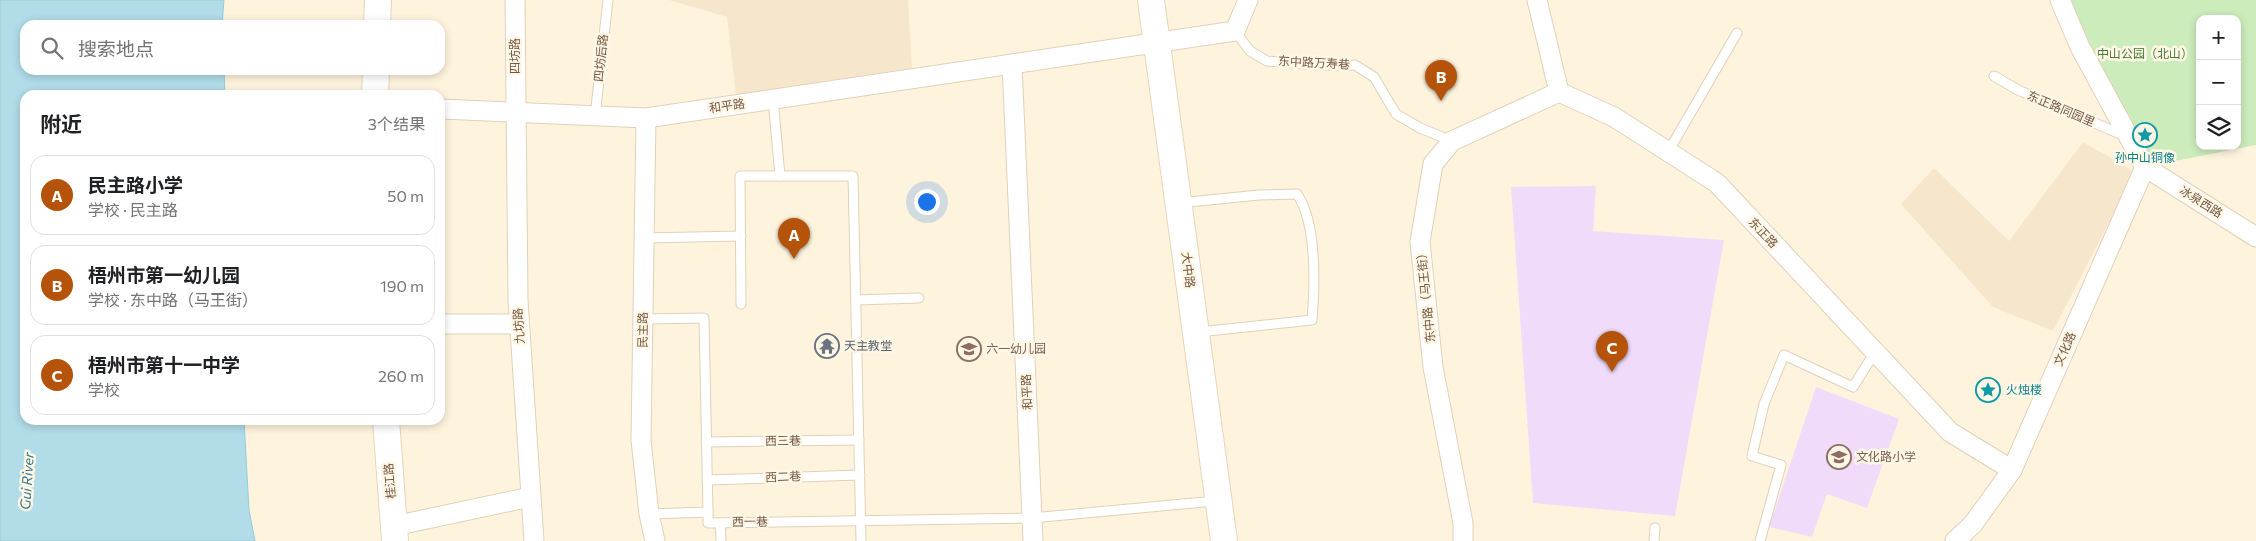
<!DOCTYPE html>
<html lang="zh">
<meta charset="utf-8">
<style>
:root{--surface:#fff;--page:#f2f2f2;--text:#202124;--muted:#757577;--line:#e0e0e0;--accent:#b45309}
body{margin:0;font-family:Commissioner,"Noto Sans SC",sans-serif;background:var(--page);color:var(--text)}
.controls{position:absolute;right:15px;top:15px;display:grid;overflow:hidden;border-radius:10px;box-shadow:0 2px 8px #0003}
.controls button{width:45px;height:45px;display:grid;place-items:center;padding:0;border:0;border-bottom:1px solid var(--line);background:var(--surface);color:var(--text);font:25px sans-serif}
.you{position:absolute;left:926px;top:201px;width:18px;height:18px;margin:-12px;border:4px solid #fff;border-radius:50%;background:#1a73e8;box-shadow:0 0 0 8px #1a73e833}
.badge{display:grid;place-items:center;width:32px;height:32px;border-radius:50%;background:var(--accent);color:#fff;font-size:16px;font-weight:700}
.pin{position:absolute;translate:-50% -41px;filter:drop-shadow(0 1px 2px #0008)}
.pin::after{content:'';position:absolute;top:26px;width:18px;height:15px;background:inherit;clip-path:polygon(0 0,100% 0,50% 100%)}
.list{margin:0;padding:0;list-style:none}
h2{display:flex;justify-content:space-between;align-items:center;height:65px;margin:0;padding:0 20px;font-size:21px}
h2 small{font-size:16px;font-weight:400;color:var(--muted)}
.list li{display:grid;grid-template-columns:32px 1fr auto;gap:15px;align-items:center;box-sizing:border-box;height:80px;margin:0 10px 10px;padding:0 10px;border:1px solid var(--line);border-radius:15px}
.list b{display:block;font-size:19px;white-space:nowrap}
.list p{margin:0;font-size:16px;white-space:nowrap;color:var(--muted)}
.list em{font-size:16px;font-style:normal;color:var(--muted)}
.icon{flex:none;width:28px;height:28px;fill:none;stroke:currentColor;stroke-width:2;stroke-linecap:round;stroke-linejoin:round}
.map{position:relative;flex:none;width:2256px;height:541px;overflow:hidden}
.search{position:absolute;background:var(--surface);box-shadow:0 2px 8px #0003;left:20px;top:20px;width:425px;height:55px;display:flex;align-items:center;gap:12px;box-sizing:border-box;padding:0 18px;border-radius:15px;color:var(--muted);font-size:19px}
.panel{position:absolute;background:var(--surface);box-shadow:0 2px 8px #0003;left:20px;top:90px;width:425px;height:335px;border-radius:15px}
.map>svg:first-child{display:block}
.residential{fill:#f6e6cc}
.education{fill:#f1dbfa}
.green{fill:#ccecbc;fill-rule:evenodd}
.water{fill:#b1dce8;stroke:#97cbdb}
.lines{fill:none;stroke-linecap:round;stroke-linejoin:round}
.lane-casing{stroke:#e2d0b9;stroke-width:11}
.street-casing{stroke:#e2d0b9;stroke-width:21}
.secondary-casing{stroke:#ead3b9;stroke-width:28}
.lane{stroke:#fff;stroke-width:9}
.street{stroke:#fff;stroke-width:19}
.secondary{stroke:#fff;stroke-width:26}
.labels{text-anchor:middle;stroke-width:5;stroke-linejoin:round;paint-order:stroke}
.park-label{font-size:12px;fill:#4b7c3c;stroke:#fff7e6}
.street-label{font-size:12px;fill:#755945;stroke:#fff7e6}
.culture-label{font-size:12px;fill:#0d838f;stroke:#fff7e6}
.worship-label{font-size:12px;fill:#5b616d;stroke:#fff7e6;text-anchor:start}
.education-label{font-size:12px;fill:#785e54;stroke:#fff7e6;text-anchor:start}
.water-label{font-size:14px;font-style:italic;fill:#3c788b;stroke:#fff7e6}
</style>
<div class="map">
<svg width="2256" height="541" viewBox="0 0 2256 541">
<rect width="100%" height="100%" fill="#fef4de"/>
<g class="residential">
<polygon points="669,0 908,0 912,68 736,95 727,17"/>
<polygon points="2083,142 2132,170 2126,189 2053,331 1993,307 1901,204 1934,168 2009,241"/>
</g>
<g class="education">
<polygon points="1596,186 1593,231 1724,240 1675,516 1533,503 1511,187"/>
<polygon points="1816,387 1899,419 1867,508 1827,494 1812,537 1769,527"/>
</g>
<path class="green" d="M2060,0H2256V145L2145,167ZM2200,19H2237V146H2200Z"/>
<polygon class="water" points="0,0 224,0 222,25 25,25 25,70 224,70 225,95 25,95 25,420 244,420 249,510 255,541 0,541"/>
<g class="lines">
<defs>
<g id="lane">
<polyline points="1235,31 1250,51 1267,61 1318,65 1355,65 1374,77 1396,114 1420,128 1452,141"/>
<polyline points="1994,76 2018,90 2125,136"/>
<polyline points="773,99 780,176 853,176 861,541"/>
<polyline points="595,116 608,0"/>
<polyline points="1668,152 1737,33"/>
<path d="M1179,203L1259,195L1297,194C1317,223 1315,285 1312,320L1199,332"/>
<polyline points="644,238 741,236"/>
<polyline points="856,300 919,298"/>
<polyline points="741,304 740,176 780,176"/>
<polyline points="643,319 704,318 708,512"/>
<polyline points="706,442 859,440"/>
<polyline points="707,480 860,475"/>
<polyline points="649,514 708,512 708,523 1032,518 1215,501"/>
<polyline points="720,523 721,541"/>
<polyline points="1654,541 1655,528"/>
<polyline points="1760,541 1781,465 1752,456 1764,404 1784,355 1853,387 1875,352"/>
</g>
<g id="street">
<polyline points="515,0 518,300 534,541"/>
<polyline points="1537,0 1559,92"/>
<polyline points="2060,0 2080,47 2145,167 2256,237"/>
<polyline points="1012,64 1033,541"/>
<polyline points="1559,92 1614,117 1717,183 1950,432 2012,470"/>
<polyline points="440,109 646,118 1235,31 1248,0"/>
<polyline points="646,118 641,440 649,514 655,541"/>
<polyline points="440,324 519,324"/>
<polyline points="394,526 530,497"/>
<polyline points="1463,541 1463,523 1433,367 1420,242 1433,164 1452,141 1559,92"/>
<polyline points="1955,541 1973,524 2012,470 2145,167"/>
</g>
<g id="secondary">
<polyline points="1151,0 1224,541"/>
<polyline points="377,25 378,0"/>
<polyline points="375,95 376,70"/>
<polyline points="386,420 395,541"/>
</g>
</defs>
<use href="#lane" class="lane-casing"/>
<use href="#street" class="street-casing"/>
<use href="#secondary" class="secondary-casing"/>
<use href="#lane" class="lane"/>
<use href="#street" class="street"/>
<use href="#secondary" class="secondary"/>
</g>
<defs>
<symbol id="sight-ring" viewBox="-11 -11 22 22"><circle r="9.5" fill="#fff7e6" stroke="#0f9aa8" stroke-width="1.5"/><path d="M0-6L1.8-2.2L6-1.7L2.9 1.2L3.7 5.4L0 3.3L-3.7 5.4L-2.9 1.2L-6-1.7L-1.8-2.2Z" fill="#0f9aa8"/></symbol>
<symbol id="temple-ring" viewBox="-11 -11 22 22"><circle r="9.5" fill="#fff7e6" stroke="#6b7280" stroke-width="1.5"/><path d="M0-6L5-2H3V0L6.5 2.5H4V6H1.5V3h-3V6H-4V2.5H-6.5L-3 0V-2H-5Z" fill="#6b7280"/></symbol>
<symbol id="school-ring" viewBox="-11 -11 22 22"><circle r="9.5" fill="#fff7e6" stroke="#8d6e63" stroke-width="1.5"/><path d="M0-5L7-2L0 1L-7-2ZM-4 1L0 2.5L4 1V4Q0 6-4 4Z" fill="#8d6e63"/></symbol>
</defs>
<g fill-rule="evenodd">
<use href="#sight-ring" x="2131" y="121" width="28" height="28"/>
<use href="#temple-ring" x="813" y="332" width="28" height="28"/>
<use href="#school-ring" x="955" y="335" width="28" height="28"/>
<use href="#sight-ring" x="1974" y="376" width="28" height="28"/>
<use href="#school-ring" x="1825" y="443" width="28" height="28"/>
</g>
<g class="labels">
<g class="park-label">
<text x="2145" y="58">中山公园（北山）</text>
</g>
<g class="street-label">
<text transform="translate(515 56) rotate(-90)" y="4">四坊路</text>
<text transform="translate(601 58) rotate(-84)" y="4">四坊后路</text>
<text transform="translate(1314 63) rotate(3)" y="4">东中路万寿巷</text>
<text transform="translate(727 106) rotate(-8)" y="4">和平路</text>
<text transform="translate(2061 109) rotate(23)" y="4">东正路同园里</text>
<text transform="translate(2201 202) rotate(32)" y="4">冰泉西路</text>
<text transform="translate(1763 233) rotate(47)" y="4">东正路</text>
<text transform="translate(1188 270) rotate(83)" y="4">大中路</text>
<text transform="translate(1426 295) rotate(-96)" y="4">东中路（马王街）</text>
<text transform="translate(519 326) rotate(-94)" y="4">九坊路</text>
<text transform="translate(643 330) rotate(-89)" y="4">民主路</text>
<text transform="translate(2065 349) rotate(-66)" y="4">文化路</text>
<text transform="translate(1027 392) rotate(-93)" y="4">和平路</text>
<text transform="translate(783 441) rotate(-1)" y="4">西三巷</text>
<text transform="translate(783 477) rotate(-2)" y="4">西二巷</text>
<text transform="translate(390 481) rotate(-95)" y="4">桂江路</text>
<text transform="translate(750 522) rotate(-1)" y="4">西一巷</text>
</g>
<g class="culture-label">
<text x="2145" y="162">孙中山铜像</text>
<text x="2006" y="394" text-anchor="start">火烛楼</text>
</g>
<g class="worship-label">
<text x="844" y="350">天主教堂</text>
</g>
<g class="education-label">
<text x="986" y="353">六一幼儿园</text>
<text x="1856" y="461">文化路小学</text>
</g>
<g class="water-label">
<text transform="translate(27 481) rotate(-86)" y="5">Gui River</text>
</g>
</g>
</svg>
<div class="controls">
<button>+</button>
<button>−</button>
<button><svg class="icon" aria-label="layers" viewBox="0 0 24 24"><path d="M12 4l9 5-9 5-9-5zM3 14l9 5 9-5"/></svg></button>
</div>
<div class="you"></div>
<div class="pin badge" style="left:794px;top:259px">A</div>
<div class="pin badge" style="left:1441px;top:101px">B</div>
<div class="pin badge" style="left:1612px;top:372px">C</div>
<div class="search"><svg class="icon" aria-label="search" viewBox="0 0 24 24"><circle cx="10" cy="10" r="6"/><path d="M15 15l6 6"/></svg>搜索地点</div>
<section class="panel">
<h2>附近<small>3个结果</small></h2>
<ul class="list">
<li><span class="badge">A</span><div><b>民主路小学</b><p>学校 · 民主路</p></div><em>50 m</em></li>
<li><span class="badge">B</span><div><b>梧州市第一幼儿园</b><p>学校 · 东中路（马王街）</p></div><em>190 m</em></li>
<li><span class="badge">C</span><div><b>梧州市第十一中学</b><p>学校</p></div><em>260 m</em></li>
</ul>
</section>
</div>
